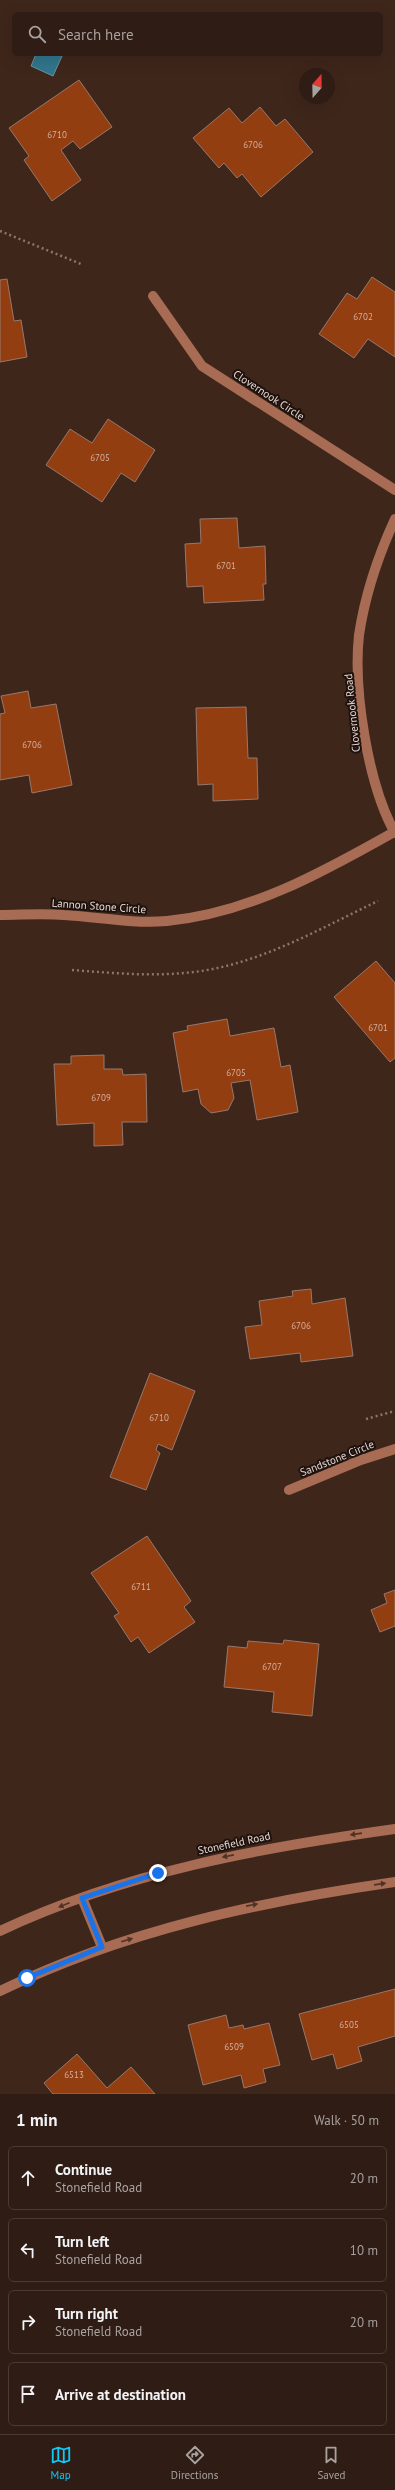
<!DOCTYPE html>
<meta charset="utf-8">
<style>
:root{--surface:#2f1c14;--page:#37251d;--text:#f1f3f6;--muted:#a7a1a0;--line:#4a3a34;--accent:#0ccafa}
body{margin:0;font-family:"PT Sans",sans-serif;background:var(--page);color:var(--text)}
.compass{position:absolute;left:299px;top:68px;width:36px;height:36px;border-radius:50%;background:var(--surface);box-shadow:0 4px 16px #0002;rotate:20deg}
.stop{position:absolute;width:12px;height:12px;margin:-9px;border:3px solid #1a73e8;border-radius:50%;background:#fff}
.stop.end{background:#1a73e8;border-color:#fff;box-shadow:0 1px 4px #0008}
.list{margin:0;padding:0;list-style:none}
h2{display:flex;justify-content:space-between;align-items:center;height:52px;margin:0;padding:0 16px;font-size:17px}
h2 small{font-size:13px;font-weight:400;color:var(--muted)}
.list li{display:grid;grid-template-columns:26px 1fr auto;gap:12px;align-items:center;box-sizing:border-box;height:64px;margin:0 8px 8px;padding:0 8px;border:1px solid var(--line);border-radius:6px}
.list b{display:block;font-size:15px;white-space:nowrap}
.list p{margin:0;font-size:13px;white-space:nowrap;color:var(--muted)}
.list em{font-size:13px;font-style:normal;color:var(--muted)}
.icon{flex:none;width:22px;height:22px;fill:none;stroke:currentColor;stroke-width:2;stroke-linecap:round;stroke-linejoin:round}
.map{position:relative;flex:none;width:395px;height:2094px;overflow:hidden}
.search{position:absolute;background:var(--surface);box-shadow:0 4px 16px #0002;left:12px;right:12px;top:12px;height:44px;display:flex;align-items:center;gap:10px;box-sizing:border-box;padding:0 14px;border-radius:6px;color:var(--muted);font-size:15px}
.sheet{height:340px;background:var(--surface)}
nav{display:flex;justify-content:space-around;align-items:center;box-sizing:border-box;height:56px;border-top:1px solid var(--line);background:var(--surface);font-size:11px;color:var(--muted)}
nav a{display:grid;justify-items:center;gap:2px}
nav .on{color:var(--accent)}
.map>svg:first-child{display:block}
.water{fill:#31758b;stroke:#68929f}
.building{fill:#933e11;stroke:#96786c}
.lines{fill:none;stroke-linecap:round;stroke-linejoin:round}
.path{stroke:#8b766d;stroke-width:2.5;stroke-dasharray:2 3;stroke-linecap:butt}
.minor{stroke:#a76c53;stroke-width:10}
.oneway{fill:#4d3226}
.route{stroke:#1a73e8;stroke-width:5}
.labels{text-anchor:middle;stroke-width:4;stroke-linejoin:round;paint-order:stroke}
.number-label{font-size:9px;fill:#d2b0a0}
.street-label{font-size:11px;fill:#e7d6cf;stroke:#1d120e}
</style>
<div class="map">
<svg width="395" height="2094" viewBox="0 0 395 2094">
<rect width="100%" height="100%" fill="#3f261b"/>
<polygon class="water" points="36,54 63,54 53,76 31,66"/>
<g class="building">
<polygon points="79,80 112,127 80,149 73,141 61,150 81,180 52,201 24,160 29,156 9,128"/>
<polygon points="260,107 276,126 285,119 313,152 261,197 242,174 237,178 224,163 219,168 193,138 229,108 242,123"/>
<polygon points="372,277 395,292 395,357 368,339 354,358 319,334 347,293 357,299"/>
<polygon points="7,279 14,321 21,320 27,357 0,362 0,280"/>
<polygon points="108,419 155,450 135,482 121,473 102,502 46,465 70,429 92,443"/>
<polygon points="237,518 239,548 265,546 266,584 263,584 264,600 204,603 203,586 187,587 185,544 201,543 200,519"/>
<polygon points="28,691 31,708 56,704 72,785 32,793 29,775 0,780 0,714 5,713 1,696"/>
<polygon points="246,707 248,758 257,758 258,799 213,801 213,784 198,785 196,708"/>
<polygon points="376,961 395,983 395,1058 390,1062 334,997"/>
<polygon points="227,1019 230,1036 274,1028 281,1067 290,1065 298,1112 257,1120 250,1080 231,1083 234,1098 228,1110 211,1113 201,1104 198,1089 183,1092 173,1033 188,1030 187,1026"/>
<polygon points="104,1055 104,1069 122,1069 123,1075 146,1074 147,1122 122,1122 123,1145 94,1146 94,1123 57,1125 54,1064 71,1064 71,1056"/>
<polygon points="311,1289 312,1304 345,1298 353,1356 301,1362 300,1353 250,1359 245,1327 262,1325 259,1301 293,1296 292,1291"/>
<polygon points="150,1373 195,1391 172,1450 158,1444 156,1450 160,1453 146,1490 110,1477"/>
<polygon points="147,1536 191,1601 184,1607 195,1622 149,1653 138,1637 131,1642 114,1616 119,1613 91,1573"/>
<polygon points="395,1590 395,1626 380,1632 371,1610 387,1603 384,1594"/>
<polygon points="284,1640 319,1644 312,1716 272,1712 274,1692 224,1687 228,1646 247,1648 248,1641 283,1644"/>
<polygon points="395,1989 395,2036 358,2047 362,2061 337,2069 333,2054 312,2060 299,2014"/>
<polygon points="226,2015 229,2028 243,2025 244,2029 269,2023 280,2065 263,2069 266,2082 244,2088 241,2075 203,2085 188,2025"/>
<polygon points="77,2054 107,2088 131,2067 155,2094 53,2094 44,2083"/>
</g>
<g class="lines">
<g class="path">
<polyline points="0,231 81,264"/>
<path d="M72,970C113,973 153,977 194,972C260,964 319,929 378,901"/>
<polyline points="366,1419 395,1411"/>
</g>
<g class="minor">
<polyline points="153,296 202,366 395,490"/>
<path d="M395,519C378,556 365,595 359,635C353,690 368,785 395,833"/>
<path d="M0,915C21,915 43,913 64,915C98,917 132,924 167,921C250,913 323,872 394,832"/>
<polyline points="289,1490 361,1460 395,1449"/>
<polyline points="82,1898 102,1947"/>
<path d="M0,1931C125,1872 259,1848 395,1829"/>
<path d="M0,1991C126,1930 258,1902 395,1882"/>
</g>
</g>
<defs><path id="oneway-solid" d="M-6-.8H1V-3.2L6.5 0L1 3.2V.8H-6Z"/></defs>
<g class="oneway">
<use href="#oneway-solid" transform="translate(356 1834) rotate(172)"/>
<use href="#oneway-solid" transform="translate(228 1856) rotate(169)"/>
<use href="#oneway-solid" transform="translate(380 1884) rotate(-8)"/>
<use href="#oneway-solid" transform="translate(64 1905) rotate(158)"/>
<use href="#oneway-solid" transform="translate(252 1905) rotate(-11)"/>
<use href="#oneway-solid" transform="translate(127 1940) rotate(-16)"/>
</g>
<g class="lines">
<polyline class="route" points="27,1978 102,1947 82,1898 158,1873"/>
</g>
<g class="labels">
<g class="number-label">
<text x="57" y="138">6710</text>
<text x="253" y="148">6706</text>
<text x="363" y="320">6702</text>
<text x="100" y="461">6705</text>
<text x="226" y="569">6701</text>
<text x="32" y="748">6706</text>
<text x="378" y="1031">6701</text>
<text x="236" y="1076">6705</text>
<text x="101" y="1101">6709</text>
<text x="301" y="1329">6706</text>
<text x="159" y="1421">6710</text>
<text x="141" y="1590">6711</text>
<text x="272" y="1670">6707</text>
<text x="349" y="2028">6505</text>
<text x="234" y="2050">6509</text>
<text x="74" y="2078">6513</text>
</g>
<g class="street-label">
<text transform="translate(269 395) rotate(33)" y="4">Clovernook Circle</text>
<text transform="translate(352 713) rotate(-96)" y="4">Clovernook Road</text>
<text transform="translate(99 906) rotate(4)" y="4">Lannon Stone Circle</text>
<text transform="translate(337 1458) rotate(-22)" y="4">Sandstone Circle</text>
<text transform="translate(234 1843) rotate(-12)" y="4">Stonefield Road</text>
</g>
</g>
</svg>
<svg class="compass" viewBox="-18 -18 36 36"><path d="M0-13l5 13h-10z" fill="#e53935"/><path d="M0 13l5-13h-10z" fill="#a7a1a0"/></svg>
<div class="stop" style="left:27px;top:1978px"></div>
<div class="stop end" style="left:158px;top:1873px"></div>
<div class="search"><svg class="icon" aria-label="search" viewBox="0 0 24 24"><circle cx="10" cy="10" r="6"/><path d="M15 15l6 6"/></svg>Search here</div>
</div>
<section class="sheet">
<h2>1 min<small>Walk · 50 m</small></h2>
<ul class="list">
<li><svg class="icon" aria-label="ahead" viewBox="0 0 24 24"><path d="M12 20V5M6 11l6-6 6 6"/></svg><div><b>Continue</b><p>Stonefield Road</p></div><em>20 m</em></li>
<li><svg class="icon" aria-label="left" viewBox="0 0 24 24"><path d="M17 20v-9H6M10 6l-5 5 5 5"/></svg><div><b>Turn left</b><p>Stonefield Road</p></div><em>10 m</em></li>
<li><svg class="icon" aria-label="right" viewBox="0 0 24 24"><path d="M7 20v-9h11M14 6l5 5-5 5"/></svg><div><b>Turn right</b><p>Stonefield Road</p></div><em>20 m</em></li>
<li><svg class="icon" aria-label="arrive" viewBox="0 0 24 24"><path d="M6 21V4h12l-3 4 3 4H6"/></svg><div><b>Arrive at destination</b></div></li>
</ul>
</section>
<nav>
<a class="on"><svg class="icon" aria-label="map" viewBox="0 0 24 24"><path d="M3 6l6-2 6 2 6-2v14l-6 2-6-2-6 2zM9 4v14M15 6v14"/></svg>Map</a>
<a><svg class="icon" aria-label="directions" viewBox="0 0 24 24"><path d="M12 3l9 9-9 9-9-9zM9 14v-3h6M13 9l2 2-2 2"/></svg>Directions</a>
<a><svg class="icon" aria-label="saved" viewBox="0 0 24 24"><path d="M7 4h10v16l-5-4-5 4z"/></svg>Saved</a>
</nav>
